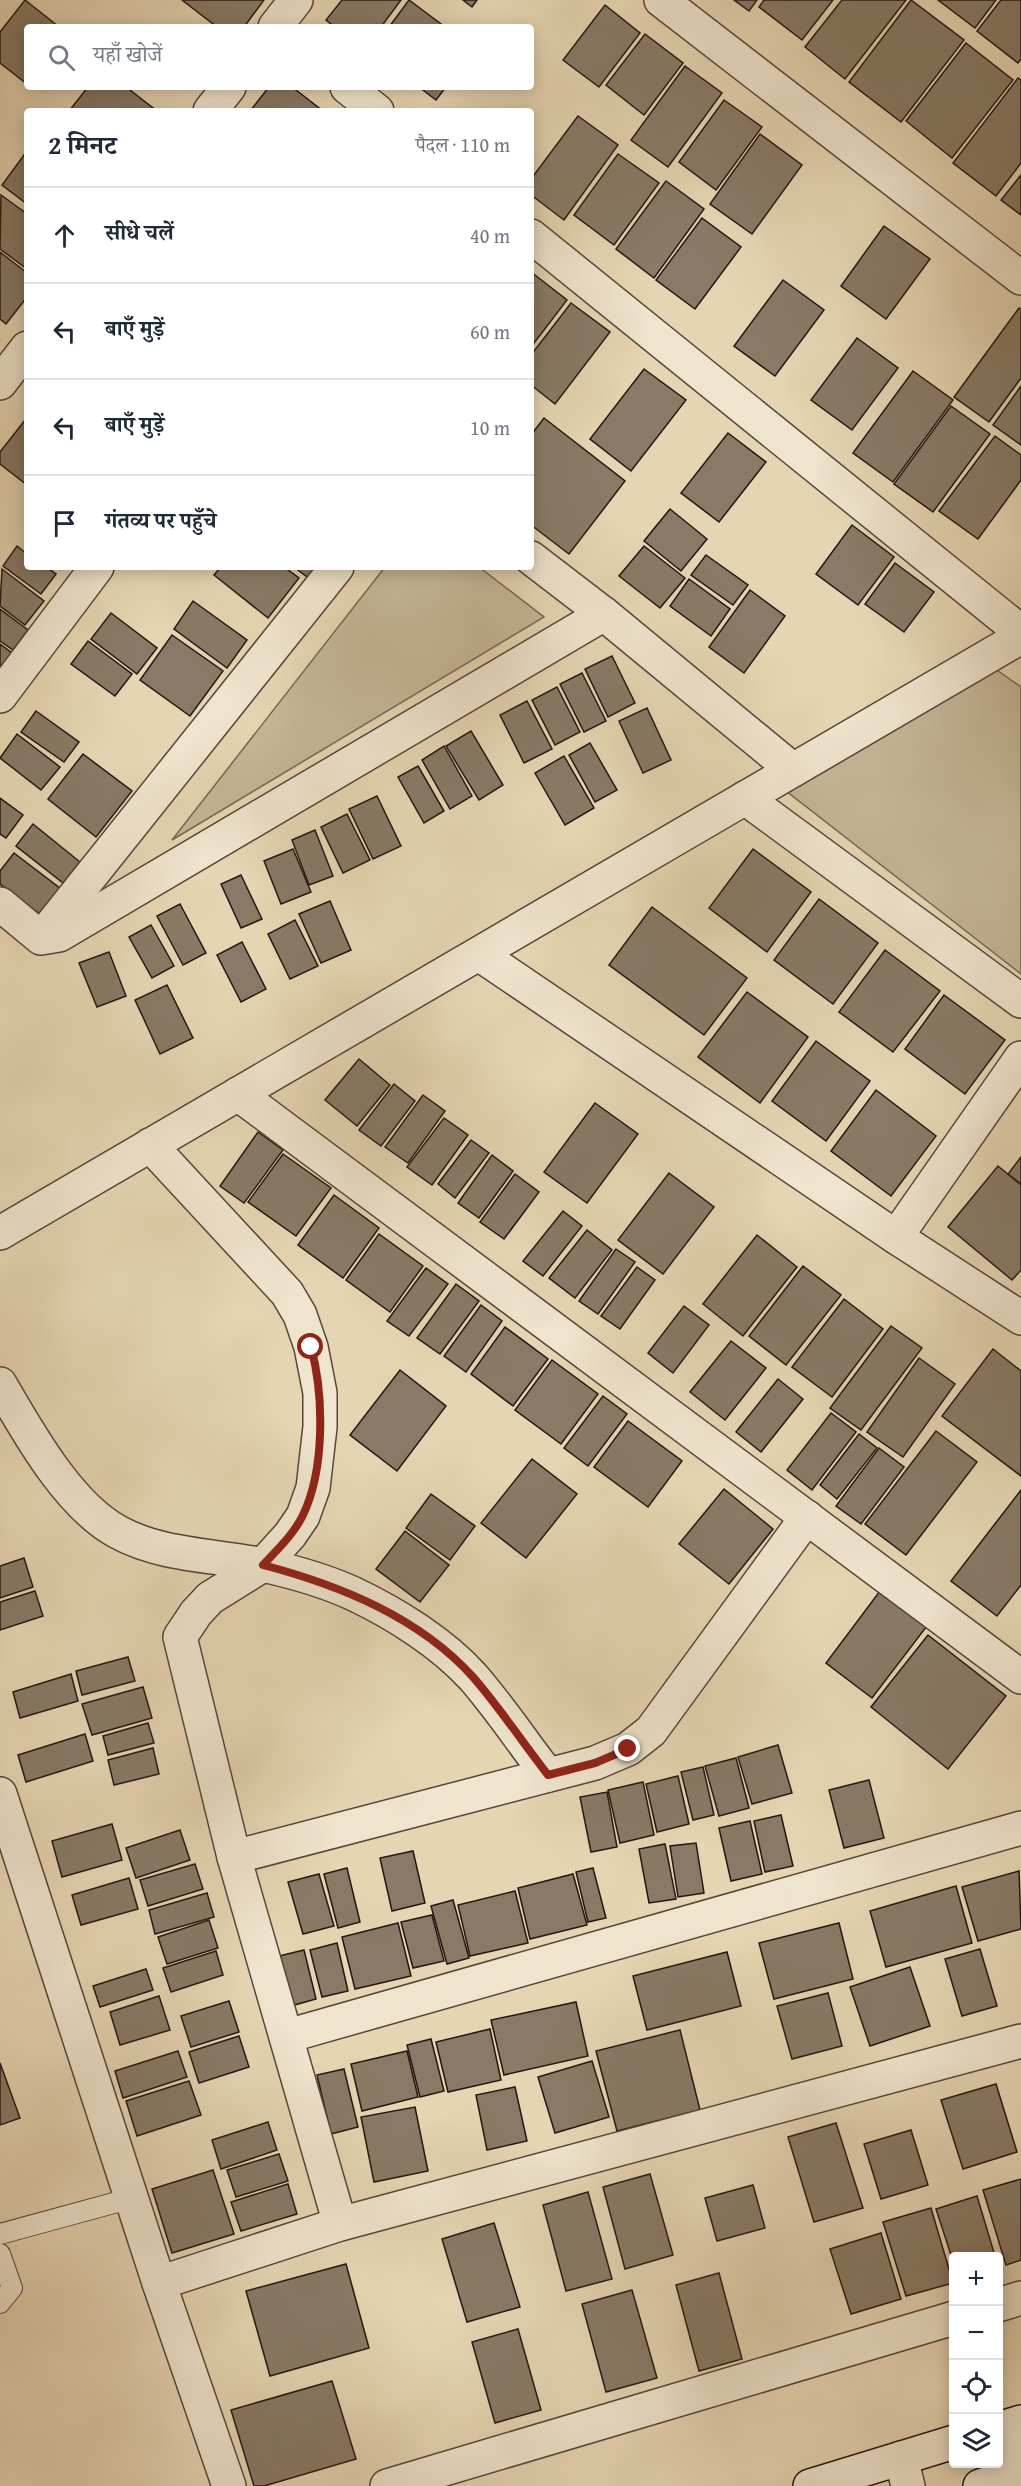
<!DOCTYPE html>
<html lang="hi">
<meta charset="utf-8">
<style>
:root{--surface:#fff;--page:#f2f2f3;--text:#1f2937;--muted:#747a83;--line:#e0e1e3}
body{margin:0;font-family:"Gentium Book Plus","Noto Serif Devanagari",serif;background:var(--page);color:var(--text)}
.controls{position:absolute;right:18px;bottom:18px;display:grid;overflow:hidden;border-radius:6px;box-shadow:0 3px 15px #0003}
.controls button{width:54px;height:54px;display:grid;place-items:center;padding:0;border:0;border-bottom:2px solid var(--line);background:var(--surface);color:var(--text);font:30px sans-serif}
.stop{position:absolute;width:18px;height:18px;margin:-14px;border:4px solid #8f2418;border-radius:50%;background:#fff}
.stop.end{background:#8f2418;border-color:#fff;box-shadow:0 2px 6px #0008}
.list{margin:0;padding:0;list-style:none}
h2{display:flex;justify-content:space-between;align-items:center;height:78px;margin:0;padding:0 24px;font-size:26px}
h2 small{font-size:20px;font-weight:400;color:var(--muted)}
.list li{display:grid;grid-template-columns:39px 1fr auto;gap:18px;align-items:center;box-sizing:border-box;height:96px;padding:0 24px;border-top:2px solid var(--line)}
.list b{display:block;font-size:22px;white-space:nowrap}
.list em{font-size:20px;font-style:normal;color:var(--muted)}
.icon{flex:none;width:33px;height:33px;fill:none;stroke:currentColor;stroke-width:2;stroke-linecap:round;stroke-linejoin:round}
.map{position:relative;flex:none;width:1021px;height:2486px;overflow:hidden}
.search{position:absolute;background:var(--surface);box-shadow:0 3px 15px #0003;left:24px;top:24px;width:510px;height:66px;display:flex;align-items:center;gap:15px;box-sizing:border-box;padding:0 21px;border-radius:6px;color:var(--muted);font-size:22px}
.panel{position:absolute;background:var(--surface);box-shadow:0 3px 15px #0003;left:24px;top:108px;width:510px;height:462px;border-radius:6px}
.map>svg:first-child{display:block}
.green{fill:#c5b597;stroke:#746655;stroke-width:1.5}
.building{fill:#887a66;stroke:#231713;stroke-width:1.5}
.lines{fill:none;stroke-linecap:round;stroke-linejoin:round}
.service-casing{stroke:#54463b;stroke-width:22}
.minor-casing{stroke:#54463b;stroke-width:36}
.secondary-casing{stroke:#231713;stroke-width:36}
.service{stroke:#efe4cd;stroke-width:20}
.minor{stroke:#efe4cd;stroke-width:33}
.secondary{stroke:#efe4cd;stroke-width:33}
.route{stroke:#8f2418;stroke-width:8}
</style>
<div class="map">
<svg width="1021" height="2486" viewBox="0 0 1021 2486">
<rect width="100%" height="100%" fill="#e6d5b2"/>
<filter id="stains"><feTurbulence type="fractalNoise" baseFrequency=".00333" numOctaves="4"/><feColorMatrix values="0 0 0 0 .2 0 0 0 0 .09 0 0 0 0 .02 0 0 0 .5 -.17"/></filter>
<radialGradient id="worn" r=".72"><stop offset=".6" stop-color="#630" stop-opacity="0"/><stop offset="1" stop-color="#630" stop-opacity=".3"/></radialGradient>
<g class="green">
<polygon points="385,567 479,567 544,617 172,840"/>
<polygon points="994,668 1021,687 1021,974 781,787"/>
</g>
<g class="building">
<polygon points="25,0 59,27 27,27 27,84 0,63 0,32"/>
<polygon points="182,0 264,0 244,27 217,27"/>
<polygon points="342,0 401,0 381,27 335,27 326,20"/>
<polygon points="409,0 445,27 389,27"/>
<polygon points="463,0 477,0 472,7"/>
<polygon points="734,0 757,0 749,11"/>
<polygon points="764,0 833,0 802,40 759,7"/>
<polygon points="842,0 906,0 845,79 805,47"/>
<polygon points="911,0 964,40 901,122 849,82"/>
<polygon points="938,0 996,0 975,28"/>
<polygon points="1001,0 1021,0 1021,59 1018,63 977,31"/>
<polygon points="605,5 640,33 599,87 563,60"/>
<polygon points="645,34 683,63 644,115 606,85"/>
<polygon points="966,43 1013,80 952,158 906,121"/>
<polygon points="685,66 722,93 668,167 631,140"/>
<polygon points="1018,78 1021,80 1021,163 996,196 953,163"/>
<polygon points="88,87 126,87 157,111 69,111"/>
<polygon points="269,87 292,87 323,111 250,111"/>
<polygon points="419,87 446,87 436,100"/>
<polygon points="724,100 762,127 716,190 679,162"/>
<polygon points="578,116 618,145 564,220 531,195 531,179"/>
<polygon points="760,134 802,165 752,234 710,204"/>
<polygon points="27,151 27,204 2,185"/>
<polygon points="618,154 659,183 614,245 574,215"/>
<polygon points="1021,175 1021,215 1001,200"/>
<polygon points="666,181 704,209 654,278 616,249"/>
<polygon points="1,195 27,214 27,269 0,249"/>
<polygon points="702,218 741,247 695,309 656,280"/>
<polygon points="884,226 930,259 886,319 841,286"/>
<polygon points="0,252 27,273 27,297 6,324 0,319"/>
<polygon points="531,272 567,300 531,347"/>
<polygon points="783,280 824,310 775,376 734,346"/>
<polygon points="571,303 610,332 555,404 531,385 531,355"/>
<polygon points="1019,308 1021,309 1021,378 989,422 954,397"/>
<polygon points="857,338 898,368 852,430 811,400"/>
<polygon points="644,369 686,400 631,471 590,439"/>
<polygon points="913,371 953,400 893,482 853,453"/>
<polygon points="1021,386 1021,445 993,425"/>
<polygon points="951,406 990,434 933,512 894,484"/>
<polygon points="544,418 625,481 569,554 531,525 531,435"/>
<polygon points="26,419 27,420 27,485 0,464 0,452"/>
<polygon points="728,433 766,462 719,522 681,493"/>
<polygon points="995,436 1021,455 1021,480 978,539 939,511"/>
<polygon points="670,509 707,539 681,571 644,541"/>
<polygon points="852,525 894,557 858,605 816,574"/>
<polygon points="17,546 27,554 27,567 46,567 56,574 41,594 3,566"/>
<polygon points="644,546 685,578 660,608 619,576"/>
<polygon points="706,555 748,585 733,605 691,575"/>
<polygon points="895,563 934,592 904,632 865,604"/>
<polygon points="221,567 284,567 299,578 268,618 214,575"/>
<polygon points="294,567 322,567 311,580"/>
<polygon points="2,569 44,601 25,625 0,606"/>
<polygon points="689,579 730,609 711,636 670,606"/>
<polygon points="750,590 785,616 744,673 709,647"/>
<polygon points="193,601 247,640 227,668 174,629"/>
<polygon points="0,609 28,630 13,650 0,641"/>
<polygon points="111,613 157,648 137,674 91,639"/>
<polygon points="172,635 223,671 190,716 140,680"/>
<polygon points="88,641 132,674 115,696 71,664"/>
<polygon points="0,644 12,653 0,670"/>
<polygon points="612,656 635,703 608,717 585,669"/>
<polygon points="582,673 606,721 584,732 560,684"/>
<polygon points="557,687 580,732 555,745 532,700"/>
<polygon points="527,701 552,749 524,763 500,715"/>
<polygon points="647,708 671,760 643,773 619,721"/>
<polygon points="36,711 79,742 64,762 21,732"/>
<polygon points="471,731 503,785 479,800 446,746"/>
<polygon points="17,734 60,767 41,790 0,758"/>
<polygon points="590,743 617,790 595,802 569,755"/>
<polygon points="444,746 472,796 450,809 422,760"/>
<polygon points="83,754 132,791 96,837 48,799"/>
<polygon points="564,756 594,808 565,825 535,773"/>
<polygon points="418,766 444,811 424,823 398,777"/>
<polygon points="377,796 401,846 373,859 349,809"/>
<polygon points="0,798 23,815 6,838 0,834"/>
<polygon points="347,814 370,860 343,873 321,827"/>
<polygon points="33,824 80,862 63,883 16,846"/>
<polygon points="315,830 333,876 309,885 292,840"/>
<polygon points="293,849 311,892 281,904 264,861"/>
<polygon points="753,849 811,892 767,952 709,908"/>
<polygon points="14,853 61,889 41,915 0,884 0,871"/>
<polygon points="241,875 262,919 241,928 221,884"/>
<polygon points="819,899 878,943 833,1004 774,960"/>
<polygon points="330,901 351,950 321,963 299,914"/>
<polygon points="180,904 206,953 183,965 157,916"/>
<polygon points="652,907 747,978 704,1035 609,965"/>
<polygon points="295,920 318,966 290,979 268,934"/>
<polygon points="151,925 174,966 152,978 129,937"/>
<polygon points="242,942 266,989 241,1002 217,955"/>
<polygon points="885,950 940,991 893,1052 839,1012"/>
<polygon points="109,952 126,996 97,1007 79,963"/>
<polygon points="167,985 193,1038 160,1054 135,1000"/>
<polygon points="747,992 808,1037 760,1103 698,1057"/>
<polygon points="944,995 1005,1040 965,1094 905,1049"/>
<polygon points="816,1041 870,1081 826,1141 772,1101"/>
<polygon points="359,1059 390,1085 357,1126 325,1100"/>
<polygon points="394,1084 415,1101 381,1146 359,1130"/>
<polygon points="876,1090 936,1136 891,1196 831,1151"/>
<polygon points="423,1095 445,1111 408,1163 385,1147"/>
<polygon points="595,1103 638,1134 587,1203 544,1172"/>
<polygon points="444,1118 468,1135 432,1185 407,1167"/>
<polygon points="258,1132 283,1150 244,1203 220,1186"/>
<polygon points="471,1140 489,1153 455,1198 438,1184"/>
<polygon points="283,1154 331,1188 296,1236 248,1202"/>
<polygon points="492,1155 513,1171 479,1218 458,1203"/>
<polygon points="1021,1157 1021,1184 1008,1174"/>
<polygon points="998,1166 1021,1185 1021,1270 1012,1280 948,1227"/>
<polygon points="669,1173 714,1207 663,1274 618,1240"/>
<polygon points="515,1174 539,1192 504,1239 480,1222"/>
<polygon points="334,1195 379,1228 343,1278 298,1245"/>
<polygon points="563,1211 582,1226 543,1276 523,1261"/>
<polygon points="587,1230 612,1250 575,1298 549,1278"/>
<polygon points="379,1234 423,1266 390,1312 346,1280"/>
<polygon points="757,1235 797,1267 743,1336 703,1304"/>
<polygon points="616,1249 635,1262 598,1314 579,1301"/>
<polygon points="803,1266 841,1295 786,1365 749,1336"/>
<polygon points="637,1267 655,1280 620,1329 601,1316"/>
<polygon points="426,1268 448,1284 409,1336 387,1321"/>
<polygon points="456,1284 479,1301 440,1354 417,1338"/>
<polygon points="844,1299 883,1329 832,1397 792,1367"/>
<polygon points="481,1305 502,1321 466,1372 444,1356"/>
<polygon points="684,1306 709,1325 673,1373 648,1353"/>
<polygon points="891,1326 922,1348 861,1430 830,1408"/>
<polygon points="505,1327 548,1359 513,1406 471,1374"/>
<polygon points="731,1341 766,1368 725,1420 690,1392"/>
<polygon points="993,1349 1021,1371 1021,1476 942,1416"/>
<polygon points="919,1358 955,1384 903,1457 867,1432"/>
<polygon points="552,1360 598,1394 561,1444 515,1410"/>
<polygon points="400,1370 446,1406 397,1471 350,1435"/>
<polygon points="778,1379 803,1399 761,1452 736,1432"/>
<polygon points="603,1396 627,1414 588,1466 564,1448"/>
<polygon points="831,1413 856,1432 812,1490 787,1470"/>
<polygon points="628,1421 682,1461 648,1507 594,1467"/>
<polygon points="936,1431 977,1462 906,1555 865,1524"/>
<polygon points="859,1434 877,1448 837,1499 820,1485"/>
<polygon points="879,1448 904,1467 861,1524 836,1506"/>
<polygon points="532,1459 577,1494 526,1558 481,1523"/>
<polygon points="724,1489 773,1529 729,1584 679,1544"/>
<polygon points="1021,1490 1021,1585 997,1616 951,1581"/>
<polygon points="431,1494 475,1526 450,1560 406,1528"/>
<polygon points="405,1531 449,1565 420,1602 376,1569"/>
<polygon points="24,1558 33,1587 0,1598 0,1566"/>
<polygon points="35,1591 43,1616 0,1630 0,1602"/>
<polygon points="880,1591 927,1626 872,1698 826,1663"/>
<polygon points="928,1635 1006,1696 948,1769 871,1707"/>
<polygon points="128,1657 135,1681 82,1695 76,1671"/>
<polygon points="71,1674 78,1701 20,1718 13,1692"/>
<polygon points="143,1687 152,1718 92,1735 82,1704"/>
<polygon points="148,1723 154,1743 108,1755 103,1736"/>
<polygon points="85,1734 93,1761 26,1782 18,1755"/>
<polygon points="778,1745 792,1793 752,1804 738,1757"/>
<polygon points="153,1748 159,1774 114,1785 108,1760"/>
<polygon points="736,1758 749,1808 719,1816 705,1766"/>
<polygon points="703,1767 714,1815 693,1820 681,1772"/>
<polygon points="678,1776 689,1824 657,1832 646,1784"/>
<polygon points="869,1780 884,1838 844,1848 829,1790"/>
<polygon points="643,1782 654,1835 620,1843 608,1790"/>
<polygon points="607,1792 617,1847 591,1852 580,1797"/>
<polygon points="781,1815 793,1866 765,1872 754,1821"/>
<polygon points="750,1821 762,1874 731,1881 719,1828"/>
<polygon points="112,1824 122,1860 62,1877 52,1841"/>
<polygon points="180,1830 190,1860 136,1878 126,1848"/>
<polygon points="696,1843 704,1893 678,1897 670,1846"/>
<polygon points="665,1844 676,1899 649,1903 639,1849"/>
<polygon points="413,1851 425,1903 392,1911 380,1858"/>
<polygon points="195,1864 203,1889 148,1906 140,1880"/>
<polygon points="347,1868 360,1922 338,1928 324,1874"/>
<polygon points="593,1868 606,1918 588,1922 576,1872"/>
<polygon points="1019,1871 1021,1929 978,1941 962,1887"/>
<polygon points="319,1874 334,1926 303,1934 288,1882"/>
<polygon points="573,1874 587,1925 530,1939 518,1888"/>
<polygon points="129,1878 138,1909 81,1925 72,1895"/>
<polygon points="956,1886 972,1943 886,1967 870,1911"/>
<polygon points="515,1891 528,1943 470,1956 458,1905"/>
<polygon points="207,1893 214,1917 155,1934 149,1910"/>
<polygon points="453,1900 469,1958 447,1964 431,1906"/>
<polygon points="432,1915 444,1961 413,1968 401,1922"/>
<polygon points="209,1920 218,1948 167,1964 158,1937"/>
<polygon points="398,1923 411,1976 355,1989 342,1937"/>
<polygon points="839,1923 853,1979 774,1999 759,1943"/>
<polygon points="337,1943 348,1991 322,1997 310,1950"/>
<polygon points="980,1949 997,2006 962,2016 945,1959"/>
<polygon points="304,1950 316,1999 291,2006 279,1956"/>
<polygon points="216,1951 223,1975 171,1992 163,1968"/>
<polygon points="727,1952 741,2006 647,2030 633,1976"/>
<polygon points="910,1967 930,2026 870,2046 850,1987"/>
<polygon points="146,1969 153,1990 100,2007 93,1986"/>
<polygon points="828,1993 842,2046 792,2059 777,2006"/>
<polygon points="159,1996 170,2030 120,2045 110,2012"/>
<polygon points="229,2001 239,2032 191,2047 181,2016"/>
<polygon points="576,2002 588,2056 504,2075 491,2020"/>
<polygon points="490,2029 501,2080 448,2092 436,2042"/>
<polygon points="680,2030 700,2110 617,2131 596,2051"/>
<polygon points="239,2036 249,2067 199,2083 189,2052"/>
<polygon points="431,2039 444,2091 420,2097 407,2045"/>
<polygon points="178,2051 187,2077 123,2098 115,2071"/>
<polygon points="407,2051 418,2097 362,2111 351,2064"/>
<polygon points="592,2061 609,2117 555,2133 538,2077"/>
<polygon points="0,2063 20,2118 0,2125"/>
<polygon points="344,2069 358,2127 331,2134 317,2075"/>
<polygon points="189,2081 201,2115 137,2136 126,2101"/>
<polygon points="996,2084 1017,2152 963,2169 941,2100"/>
<polygon points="515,2087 527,2141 487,2150 476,2095"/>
<polygon points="415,2107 428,2171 374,2182 361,2117"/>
<polygon points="268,2122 277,2150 221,2169 212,2140"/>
<polygon points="836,2123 863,2208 814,2222 788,2137"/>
<polygon points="911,2130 928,2185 881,2199 864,2144"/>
<polygon points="279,2154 288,2181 236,2197 227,2170"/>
<polygon points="213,2170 234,2234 172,2253 152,2189"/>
<polygon points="650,2174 673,2255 625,2269 603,2187"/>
<polygon points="1021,2179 1021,2260 1006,2265 983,2190"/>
<polygon points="288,2184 297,2214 241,2231 231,2202"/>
<polygon points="753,2185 765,2228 717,2241 705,2198"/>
<polygon points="588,2192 612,2279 566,2291 543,2205"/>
<polygon points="977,2196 995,2256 954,2256 954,2264 936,2209"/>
<polygon points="931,2208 953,2283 906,2296 883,2222"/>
<polygon points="494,2223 520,2307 467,2322 442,2239"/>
<polygon points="881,2233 901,2299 851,2314 830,2249"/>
<polygon points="346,2264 369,2348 270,2376 246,2291"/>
<polygon points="719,2273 742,2359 699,2371 676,2285"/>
<polygon points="632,2290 657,2378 606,2392 582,2304"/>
<polygon points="518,2329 541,2410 495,2423 472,2342"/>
<polygon points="332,2381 356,2459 264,2486 254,2486 231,2410"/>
</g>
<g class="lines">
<defs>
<g id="service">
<polyline points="0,2234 132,2198"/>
<polyline points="0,2254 12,2288 0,2303"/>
</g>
<g id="minor">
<polyline points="661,0 1021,278"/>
<polyline points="275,27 296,0"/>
<polyline points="347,87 377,111"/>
<polyline points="210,111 229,87"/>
<polyline points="531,236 1021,632"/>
<polyline points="0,383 27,348"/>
<polyline points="531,558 604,614 793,770"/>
<polyline points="0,696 97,567"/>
<polyline points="745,798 1021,1001"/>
<polyline points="0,904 41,938 59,935 604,614"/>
<polyline points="42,937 337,567"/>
<polyline points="479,954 896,1237 1021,1318"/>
<polyline points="238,1094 1021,1677"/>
<polyline points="150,1145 287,1293 300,1315 311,1347 320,1393 320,1427 313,1488 303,1516 290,1535 263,1565 210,1598 196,1613 180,1637 234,1857 340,2224"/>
<polyline points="0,1233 1021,637"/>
<polyline points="896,1237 1021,1058"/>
<path d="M0,1384C28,1432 68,1505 118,1532C161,1556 216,1555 263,1565C294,1572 326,1581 354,1594C396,1614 442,1643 473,1677C500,1708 523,1743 548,1775"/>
<polyline points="0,1794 159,2283 229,2486"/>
<polyline points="234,1857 595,1763 628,1749 651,1731 807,1517"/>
<polyline points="287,2036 1021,1828"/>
<polyline points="159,2283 340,2224 1021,2041"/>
<polyline points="998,2305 1021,2298"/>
<polyline points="1005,2427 1014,2486"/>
<polyline points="901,2458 908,2486"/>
<polyline points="387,2486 954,2318"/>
</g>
<g id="secondary">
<polyline points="998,2429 1021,2422"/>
<polyline points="810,2486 954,2442"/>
<polyline points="980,2486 1021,2472"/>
</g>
</defs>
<use href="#service" class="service-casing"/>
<use href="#minor" class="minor-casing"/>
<use href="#secondary" class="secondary-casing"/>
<use href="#service" class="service"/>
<use href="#minor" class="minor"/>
<use href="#secondary" class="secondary"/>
</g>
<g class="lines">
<path class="route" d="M311,1347C324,1395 325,1469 303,1515C294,1534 277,1550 263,1565C339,1585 419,1617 473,1677C500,1708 523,1743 548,1775L595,1763L628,1749"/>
</g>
<rect width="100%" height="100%" filter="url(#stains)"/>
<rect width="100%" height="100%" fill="url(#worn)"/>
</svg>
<div class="controls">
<button>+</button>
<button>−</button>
<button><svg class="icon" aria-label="locate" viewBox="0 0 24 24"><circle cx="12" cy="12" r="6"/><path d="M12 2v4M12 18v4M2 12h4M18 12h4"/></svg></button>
<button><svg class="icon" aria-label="layers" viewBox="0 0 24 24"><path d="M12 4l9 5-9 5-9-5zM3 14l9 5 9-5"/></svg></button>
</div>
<div class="stop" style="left:311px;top:1347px"></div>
<div class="stop end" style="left:628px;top:1749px"></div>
<div class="search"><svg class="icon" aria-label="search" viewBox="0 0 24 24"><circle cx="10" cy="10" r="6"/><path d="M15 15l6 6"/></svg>यहाँ खोजें</div>
<section class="panel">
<h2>2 मिनट<small>पैदल · 110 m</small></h2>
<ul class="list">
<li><svg class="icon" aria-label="ahead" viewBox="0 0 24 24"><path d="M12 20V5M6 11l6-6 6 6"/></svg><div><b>सीधे चलें</b></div><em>40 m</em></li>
<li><svg class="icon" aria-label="left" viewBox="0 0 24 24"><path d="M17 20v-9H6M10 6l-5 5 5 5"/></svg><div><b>बाएँ मुड़ें</b></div><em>60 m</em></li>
<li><svg class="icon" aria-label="left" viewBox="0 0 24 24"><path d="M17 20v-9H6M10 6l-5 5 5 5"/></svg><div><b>बाएँ मुड़ें</b></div><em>10 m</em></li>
<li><svg class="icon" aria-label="arrive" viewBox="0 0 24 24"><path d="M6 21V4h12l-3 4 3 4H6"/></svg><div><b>गंतव्य पर पहुँचे</b></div></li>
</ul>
</section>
</div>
